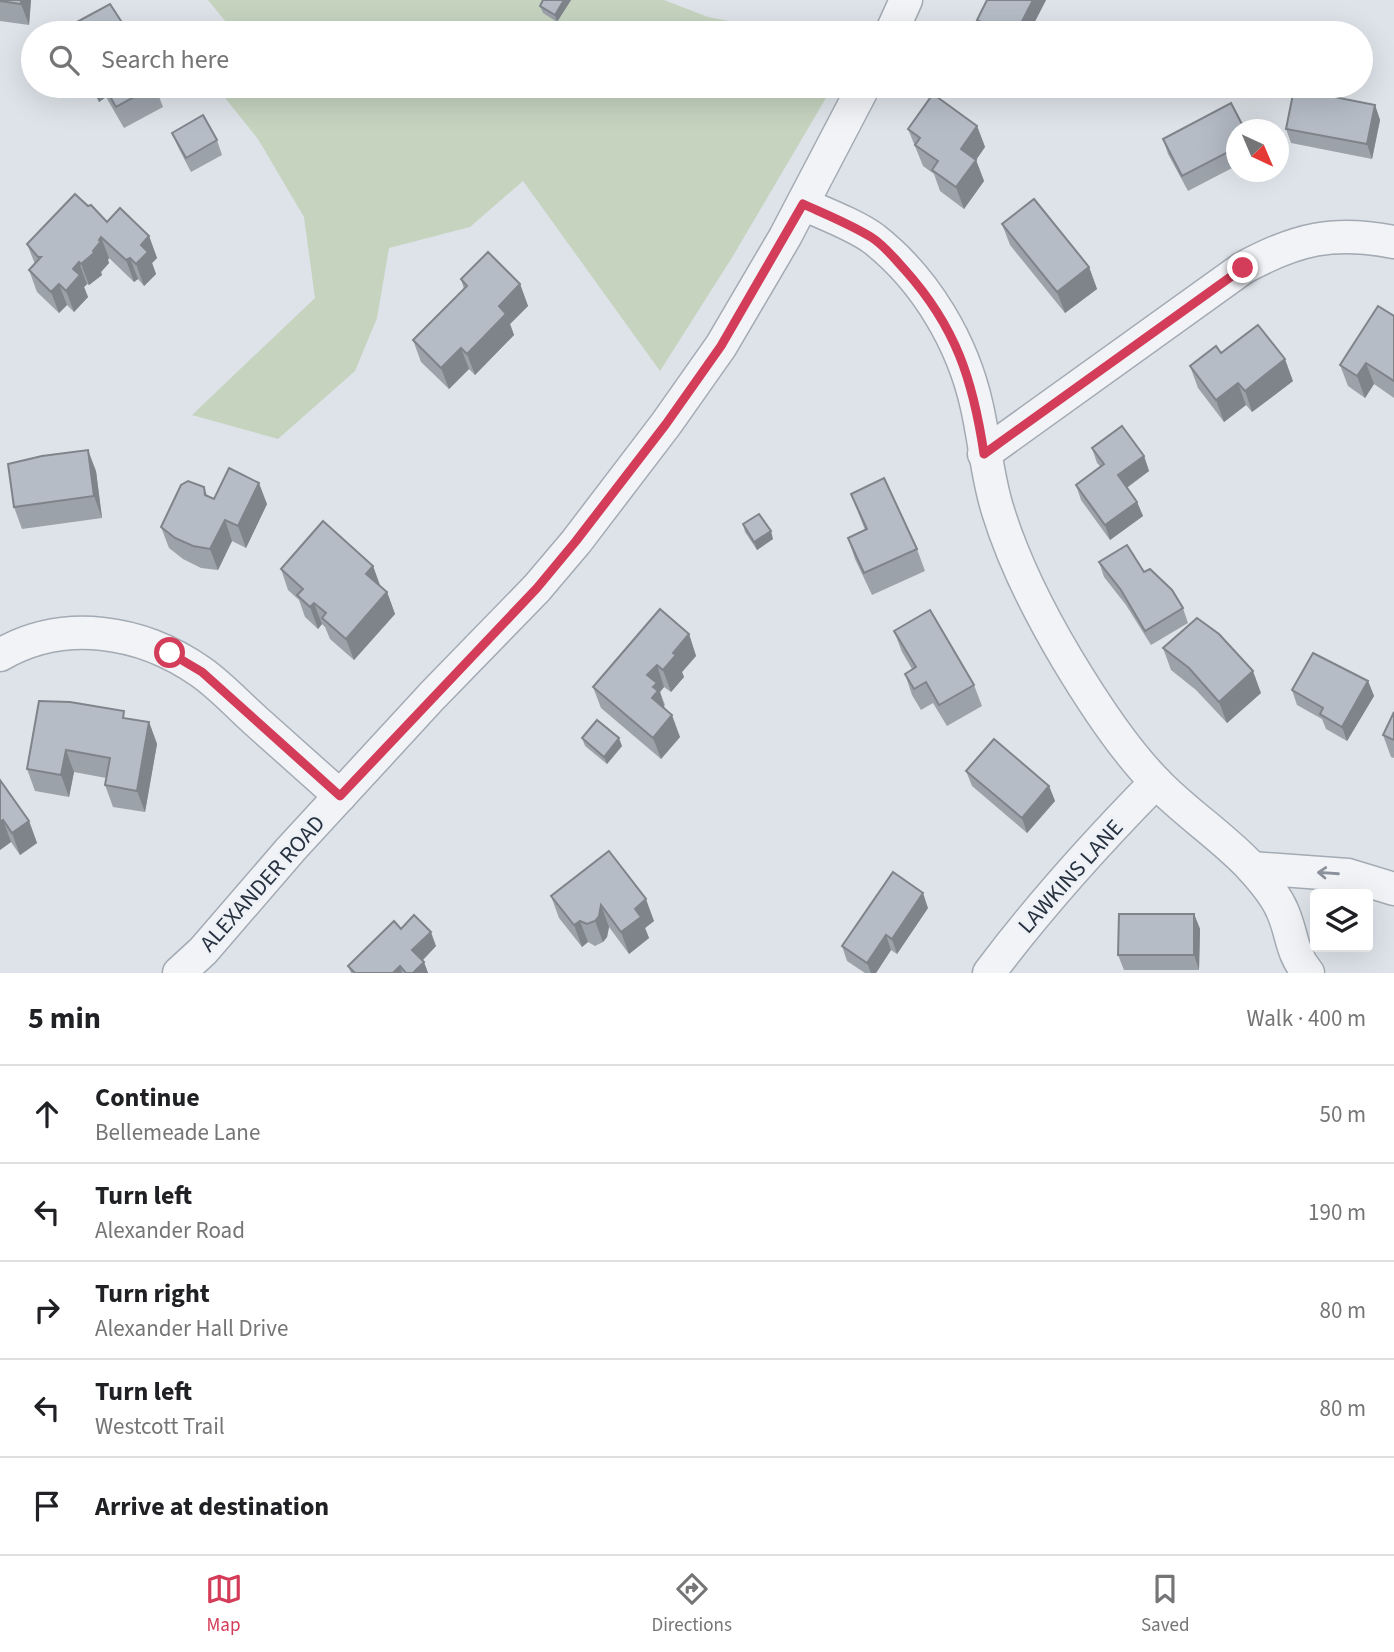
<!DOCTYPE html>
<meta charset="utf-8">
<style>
:root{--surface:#fff;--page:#f2f2f2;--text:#202124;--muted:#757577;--line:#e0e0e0;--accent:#d43d59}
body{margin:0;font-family:"Source Sans 3",sans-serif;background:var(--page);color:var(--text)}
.controls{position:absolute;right:21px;bottom:21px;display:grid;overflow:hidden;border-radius:7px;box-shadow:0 7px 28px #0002}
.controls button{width:63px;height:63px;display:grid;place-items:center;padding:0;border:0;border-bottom:2px solid var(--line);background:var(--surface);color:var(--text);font:35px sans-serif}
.compass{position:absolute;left:1226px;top:119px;width:63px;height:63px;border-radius:50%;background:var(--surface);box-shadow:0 7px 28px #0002;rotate:136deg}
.stop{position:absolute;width:21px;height:21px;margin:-16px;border:5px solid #d43d59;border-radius:50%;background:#fff}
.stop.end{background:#d43d59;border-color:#fff;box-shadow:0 2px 7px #0008}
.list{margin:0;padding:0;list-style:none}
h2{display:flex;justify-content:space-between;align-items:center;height:91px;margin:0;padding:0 28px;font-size:30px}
h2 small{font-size:23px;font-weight:400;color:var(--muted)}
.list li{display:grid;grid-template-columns:46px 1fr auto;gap:21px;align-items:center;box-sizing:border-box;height:98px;padding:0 28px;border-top:2px solid var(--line)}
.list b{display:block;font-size:26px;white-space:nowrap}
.list p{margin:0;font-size:23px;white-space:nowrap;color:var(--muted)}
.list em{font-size:23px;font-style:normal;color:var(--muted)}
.icon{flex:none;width:38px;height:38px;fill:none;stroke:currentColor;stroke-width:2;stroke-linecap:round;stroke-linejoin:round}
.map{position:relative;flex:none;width:1394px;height:973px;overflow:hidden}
.search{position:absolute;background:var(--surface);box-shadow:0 7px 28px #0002;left:21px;right:21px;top:21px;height:77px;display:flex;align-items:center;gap:18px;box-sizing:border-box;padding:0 24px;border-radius:38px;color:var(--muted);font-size:26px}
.sheet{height:581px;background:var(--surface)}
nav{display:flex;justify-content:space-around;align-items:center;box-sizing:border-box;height:98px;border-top:2px solid var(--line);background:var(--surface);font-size:19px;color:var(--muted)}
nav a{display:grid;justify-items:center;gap:4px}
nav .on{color:var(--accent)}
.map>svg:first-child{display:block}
.green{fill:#c5d3bf}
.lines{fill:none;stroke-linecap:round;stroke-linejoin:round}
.minor-casing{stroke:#a3aab3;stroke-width:35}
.minor{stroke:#f1f3f7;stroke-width:32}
.wall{fill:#9ca2aa}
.shaded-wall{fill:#7f848b}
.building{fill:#b5bcc6;stroke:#7f848b;stroke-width:2}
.oneway{stroke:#8c929c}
.route{stroke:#d43d59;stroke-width:9}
.labels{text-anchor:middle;stroke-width:6;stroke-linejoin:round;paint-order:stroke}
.street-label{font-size:23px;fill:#273140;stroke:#eef2f6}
</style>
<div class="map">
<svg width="1394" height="973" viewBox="0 0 1394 973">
<rect width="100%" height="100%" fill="#dee3e9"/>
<g class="green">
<polygon points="208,0 664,0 708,17 794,33 235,33"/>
<polygon points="227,86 833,86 733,256 660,371 523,181 470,227 389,248 377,318 355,371 278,439 192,415 315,298 304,217 258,139 221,93"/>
</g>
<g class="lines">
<defs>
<g id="minor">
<polyline points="891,33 906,0"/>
<path d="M803,204C825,214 855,225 874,239C926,280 963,343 977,407C985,442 987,477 998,511C1014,563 1039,612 1067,659C1091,699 1124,750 1157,783C1186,813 1223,837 1251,867C1262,879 1276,896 1282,910C1293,934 1290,951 1308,973"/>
<path d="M984,454L1243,268C1296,239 1334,230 1394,242"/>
<path d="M0,655C64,618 141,630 201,672C221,686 238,705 256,721C284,746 312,771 340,796"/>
<polyline points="1252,868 1348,875 1394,889"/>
<polyline points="179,973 203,951 291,849 432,696 537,588 576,542 666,424 721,346 785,237 864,86"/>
<path d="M989,973C1040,905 1096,843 1156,782"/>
</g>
</defs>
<use href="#minor" class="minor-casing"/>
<use href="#minor" class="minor"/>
</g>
<g class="wall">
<polygon points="0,0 31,0 29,25 0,21"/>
<polygon points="543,0 571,0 557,22 543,13 540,6"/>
<polygon points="987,0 1046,0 1029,33 982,33 977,20"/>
<polygon points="123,24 126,33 65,33 64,29"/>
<polygon points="90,86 155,86 163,107 124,128 106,97 99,102"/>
<polygon points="1375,105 1380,120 1372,159 1291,143 1286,129"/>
<polygon points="977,126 985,147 976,160 984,181 964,209 940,191 934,174 923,166 908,129"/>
<polygon points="1236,130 1236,166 1188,191 1168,154 1163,139"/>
<polygon points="172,133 217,140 222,155 191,172 178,147"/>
<polygon points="107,222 149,236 157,258 152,263 156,274 144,286 138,279 134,282 109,258 108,260 109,263 101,272 102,275 89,285 87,284 84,287 88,297 74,312 67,305 59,313 37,292 29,270 35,264 27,244"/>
<polygon points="1002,224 1089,267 1097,289 1065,313 1010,245"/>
<polygon points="461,279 520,284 528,306 510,324 514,335 475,375 469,369 449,389 421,362 413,340 464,289"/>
<polygon points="1394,316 1394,398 1374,384 1365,398 1348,386 1340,365"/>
<polygon points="1221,353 1293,381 1252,412 1246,405 1224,422 1198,388 1190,366"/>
<polygon points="1092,448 1144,456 1149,471 1127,488 1137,502 1143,516 1110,540 1081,500 1076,485 1101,467 1097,463"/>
<polygon points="96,471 102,518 22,529 14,507"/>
<polygon points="204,487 207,495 214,499 267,504 246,548 232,541 218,570 201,568 183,559 169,548 161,527"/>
<polygon points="851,494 917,549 925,571 872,595 855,559 848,538 865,530"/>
<polygon points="743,524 773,539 757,550 745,532"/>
<polygon points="1099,562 1144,572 1183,608 1188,623 1151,645 1126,605 1104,577"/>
<polygon points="373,566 380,586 387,592 395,614 354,660 330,639 325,627 322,624 318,629 305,617 299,600 288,590 281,569"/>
<polygon points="894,631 974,685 982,706 947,726 933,703 921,710 912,695 905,674 912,669 902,652"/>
<polygon points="689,634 696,656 682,672 684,677 671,692 664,687 660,692 665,705 664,706 665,709 680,737 661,759 601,708 593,687"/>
<polygon points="1163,648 1261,693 1227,723 1196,690 1171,670"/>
<polygon points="1368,681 1374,696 1347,741 1326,729 1322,719 1297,705 1292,690"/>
<polygon points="1394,712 1394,758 1391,757 1383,735"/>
<polygon points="127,718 149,722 157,744 145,812 113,807 105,785 106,778 74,772 69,797 35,791 27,769"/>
<polygon points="582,738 622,746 607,764 585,746"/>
<polygon points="966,771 1049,786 1055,801 1027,833 972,786"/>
<polygon points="0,780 29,821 37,843 20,855 11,842 0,850"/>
<polygon points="609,851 654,921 645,928 649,938 629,954 609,927 607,937 603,942 595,946 588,942 582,947 559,918 551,896"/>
<polygon points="928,908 897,954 891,950 876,973 865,973 847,961 842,946"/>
<polygon points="1194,914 1200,929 1199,970 1124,970 1118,955"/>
<polygon points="401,929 436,946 423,960 428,973 351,973 348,966"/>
</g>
<g class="shaded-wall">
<polygon points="21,0 31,0 29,25 21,4"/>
<polygon points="564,0 571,0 557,22 555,15"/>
<polygon points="1033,0 1046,0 1029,33 1016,33"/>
<polygon points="93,86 102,86 106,97 99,102"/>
<polygon points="1375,105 1380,120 1372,159 1367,144"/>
<polygon points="977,126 985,147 976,160 984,181 964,209 956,187 961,149"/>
<polygon points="149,236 157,258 152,263 156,274 144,286 136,264 141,245"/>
<polygon points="101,237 109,258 108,260 109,263 101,272 102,275 89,285 81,264"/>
<polygon points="130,258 138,279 134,282 126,260"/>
<polygon points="79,262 87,284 84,287 88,297 74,312 66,291 73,269"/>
<polygon points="1089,267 1097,289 1065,313 1057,292"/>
<polygon points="59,284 67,305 59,313 51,292"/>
<polygon points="520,284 528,306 510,324 514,335 475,375 467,354 499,306"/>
<polygon points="461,348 469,369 449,389 441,368"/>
<polygon points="1285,359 1293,381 1252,412 1245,391"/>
<polygon points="1366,363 1374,384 1365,398 1357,376"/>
<polygon points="1238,383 1246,405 1224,422 1216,400"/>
<polygon points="88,450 96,471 102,518 94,496"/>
<polygon points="1144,456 1149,471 1123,490 1118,475"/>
<polygon points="259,483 267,504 246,548 238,526"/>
<polygon points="1137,502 1143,516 1110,540 1105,525"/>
<polygon points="225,520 232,541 218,570 210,549"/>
<polygon points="771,531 773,539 757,550 754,542"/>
<polygon points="373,566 381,588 366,574"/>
<polygon points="387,592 395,614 354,660 346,639"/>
<polygon points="314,603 322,624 318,629 310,607"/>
<polygon points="689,634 696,656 682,672 684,677 671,692 663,670 673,653"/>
<polygon points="657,665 664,687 660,692 666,713 652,698 647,675"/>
<polygon points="1253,671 1261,693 1227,723 1219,702"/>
<polygon points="1368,681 1374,696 1347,741 1342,727"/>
<polygon points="672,715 680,737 661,759 653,738"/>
<polygon points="149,722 157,744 145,812 137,791"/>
<polygon points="619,738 622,746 607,764 604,757"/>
<polygon points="66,750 74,772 69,797 61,775"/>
<polygon points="1049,786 1055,801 1027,833 1022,818"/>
<polygon points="3,820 11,842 0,850 0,822"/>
<polygon points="29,821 37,843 20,855 12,833"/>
<polygon points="923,893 928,908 897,954 892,939"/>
<polygon points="646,899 654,921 645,928 649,938 629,954 621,932 635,909"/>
<polygon points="601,905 609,927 607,937 603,942 595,921"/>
<polygon points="1194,914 1200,929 1199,970 1194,955"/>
<polygon points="580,921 588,942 582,947 574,925"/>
<polygon points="431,932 436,946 418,965 412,950"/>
<polygon points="886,935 891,950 876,973 871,973 867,963"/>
<polygon points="424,962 428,973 413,973"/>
<polygon points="400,966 402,973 393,973"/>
</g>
<g class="building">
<polygon points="0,0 21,0 21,4 0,1"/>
<polygon points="543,0 564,0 555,15 540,6"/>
<polygon points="987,0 1033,0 1016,33 1003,33 977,20"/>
<polygon points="110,4 123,24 113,29 116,33 66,33 64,29"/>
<polygon points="104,86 154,86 116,107"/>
<polygon points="1294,89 1375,105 1367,144 1286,129"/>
<polygon points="933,94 977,126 961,149 976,160 956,187 932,170 938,161 915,145 920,138 908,129"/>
<polygon points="1231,103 1245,130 1236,130 1236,148 1182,176 1163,139"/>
<polygon points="203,115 217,140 186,158 172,133"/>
<polygon points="75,194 88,206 91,205 107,222 120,208 149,236 141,245 148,252 136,264 130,258 126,260 101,237 99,240 101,241 93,251 94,253 81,264 79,262 73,269 80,275 66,291 59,284 51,292 29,270 41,257 38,257 27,244"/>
<polygon points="1034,199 1089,267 1057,292 1002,224"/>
<polygon points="488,252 520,284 499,306 506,314 467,354 461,348 441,368 413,340 467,286 461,279"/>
<polygon points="1378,306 1394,316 1394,381 1366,363 1357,376 1340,365"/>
<polygon points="1258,325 1285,359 1245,391 1238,383 1216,400 1190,366 1216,346 1221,353"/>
<polygon points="1122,426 1144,456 1118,475 1137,502 1105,525 1076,485 1104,464 1092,448"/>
<polygon points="88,450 94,496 14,507 8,464 42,456"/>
<polygon points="229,468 259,483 238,526 225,520 210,549 193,546 175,538 161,527 181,485 188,481 204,487 205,495 214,499"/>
<polygon points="884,478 917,549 864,573 848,538 867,529 851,494"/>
<polygon points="759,514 771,531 754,542 743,524"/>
<polygon points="323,521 373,566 366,574 387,592 346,639 322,618 326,613 314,603 310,607 297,595 303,589 281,569"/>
<polygon points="1127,545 1144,572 1150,569 1172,590 1183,608 1145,631 1121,590 1099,562"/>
<polygon points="660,609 689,634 673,653 676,655 663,670 657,665 647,675 657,683 653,687 658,691 652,698 672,715 653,738 593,687"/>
<polygon points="930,610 974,685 939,705 926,682 914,689 905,674 916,667 894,631"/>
<polygon points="1197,618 1219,634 1253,671 1219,702 1189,668 1163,648"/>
<polygon points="1313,653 1368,681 1342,727 1320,714 1323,708 1292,690"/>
<polygon points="39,701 70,702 124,711 123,718 149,722 137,791 105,785 110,758 66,750 61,775 27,769"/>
<polygon points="1394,712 1394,740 1383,735"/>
<polygon points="597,720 619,738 604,757 582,738"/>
<polygon points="994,739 1049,786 1022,818 966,771"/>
<polygon points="0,780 29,821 12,833 3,820 0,822"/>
<polygon points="609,851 646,899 635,909 641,917 621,932 601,905 599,916 595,921 587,924 580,921 574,925 551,896"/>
<polygon points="893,872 923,893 892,939 886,935 867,963 842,946"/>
<polygon points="1119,914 1194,914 1194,955 1118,955"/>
<polygon points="414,915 431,932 412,950 424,962 413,973 406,973 400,966 393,973 355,973 348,966 394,921 401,929"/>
</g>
<defs><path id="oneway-shaft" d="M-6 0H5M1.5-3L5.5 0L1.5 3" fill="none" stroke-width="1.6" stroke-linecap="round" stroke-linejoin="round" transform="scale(1.75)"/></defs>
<use class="oneway" href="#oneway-shaft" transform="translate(1328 873) rotate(-176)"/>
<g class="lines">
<path class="route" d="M170,653L202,672L340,796L537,588L576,541L666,424L721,346L803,204C825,214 850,224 871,237C884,245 895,259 905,270C956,327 973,380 984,454L1243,268"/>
</g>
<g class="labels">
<g class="street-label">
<text transform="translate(1070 876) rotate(-48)" y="8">LAWKINS LANE</text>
<text transform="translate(262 883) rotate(-48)" y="8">ALEXANDER ROAD</text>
</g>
</g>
</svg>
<div class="controls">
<button><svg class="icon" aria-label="layers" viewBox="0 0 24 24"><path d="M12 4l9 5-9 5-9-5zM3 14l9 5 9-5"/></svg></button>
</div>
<svg class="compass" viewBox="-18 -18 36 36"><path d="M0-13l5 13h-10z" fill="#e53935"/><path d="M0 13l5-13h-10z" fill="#757577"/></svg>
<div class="stop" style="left:170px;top:653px"></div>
<div class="stop end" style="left:1243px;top:268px"></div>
<div class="search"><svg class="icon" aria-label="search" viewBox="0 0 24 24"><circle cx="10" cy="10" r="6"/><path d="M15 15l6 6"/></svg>Search here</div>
</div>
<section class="sheet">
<h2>5 min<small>Walk · 400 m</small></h2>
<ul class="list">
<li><svg class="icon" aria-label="ahead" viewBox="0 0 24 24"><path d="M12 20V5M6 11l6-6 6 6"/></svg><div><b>Continue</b><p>Bellemeade Lane</p></div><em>50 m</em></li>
<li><svg class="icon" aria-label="left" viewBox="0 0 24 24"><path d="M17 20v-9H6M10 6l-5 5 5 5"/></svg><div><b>Turn left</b><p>Alexander Road</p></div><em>190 m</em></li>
<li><svg class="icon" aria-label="right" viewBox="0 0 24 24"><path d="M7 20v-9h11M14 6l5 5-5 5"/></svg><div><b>Turn right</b><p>Alexander Hall Drive</p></div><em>80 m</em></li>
<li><svg class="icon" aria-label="left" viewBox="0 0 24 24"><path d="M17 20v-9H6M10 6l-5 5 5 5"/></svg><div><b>Turn left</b><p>Westcott Trail</p></div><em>80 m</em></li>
<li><svg class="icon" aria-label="arrive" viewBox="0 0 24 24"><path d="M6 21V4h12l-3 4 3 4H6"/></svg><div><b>Arrive at destination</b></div></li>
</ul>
</section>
<nav>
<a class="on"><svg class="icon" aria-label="map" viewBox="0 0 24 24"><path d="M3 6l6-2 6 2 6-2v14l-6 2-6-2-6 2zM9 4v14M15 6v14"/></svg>Map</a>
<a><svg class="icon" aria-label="directions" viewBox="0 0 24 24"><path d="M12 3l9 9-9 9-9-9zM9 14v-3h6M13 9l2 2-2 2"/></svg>Directions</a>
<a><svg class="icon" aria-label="saved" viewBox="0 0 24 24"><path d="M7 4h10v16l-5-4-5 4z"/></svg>Saved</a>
</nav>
